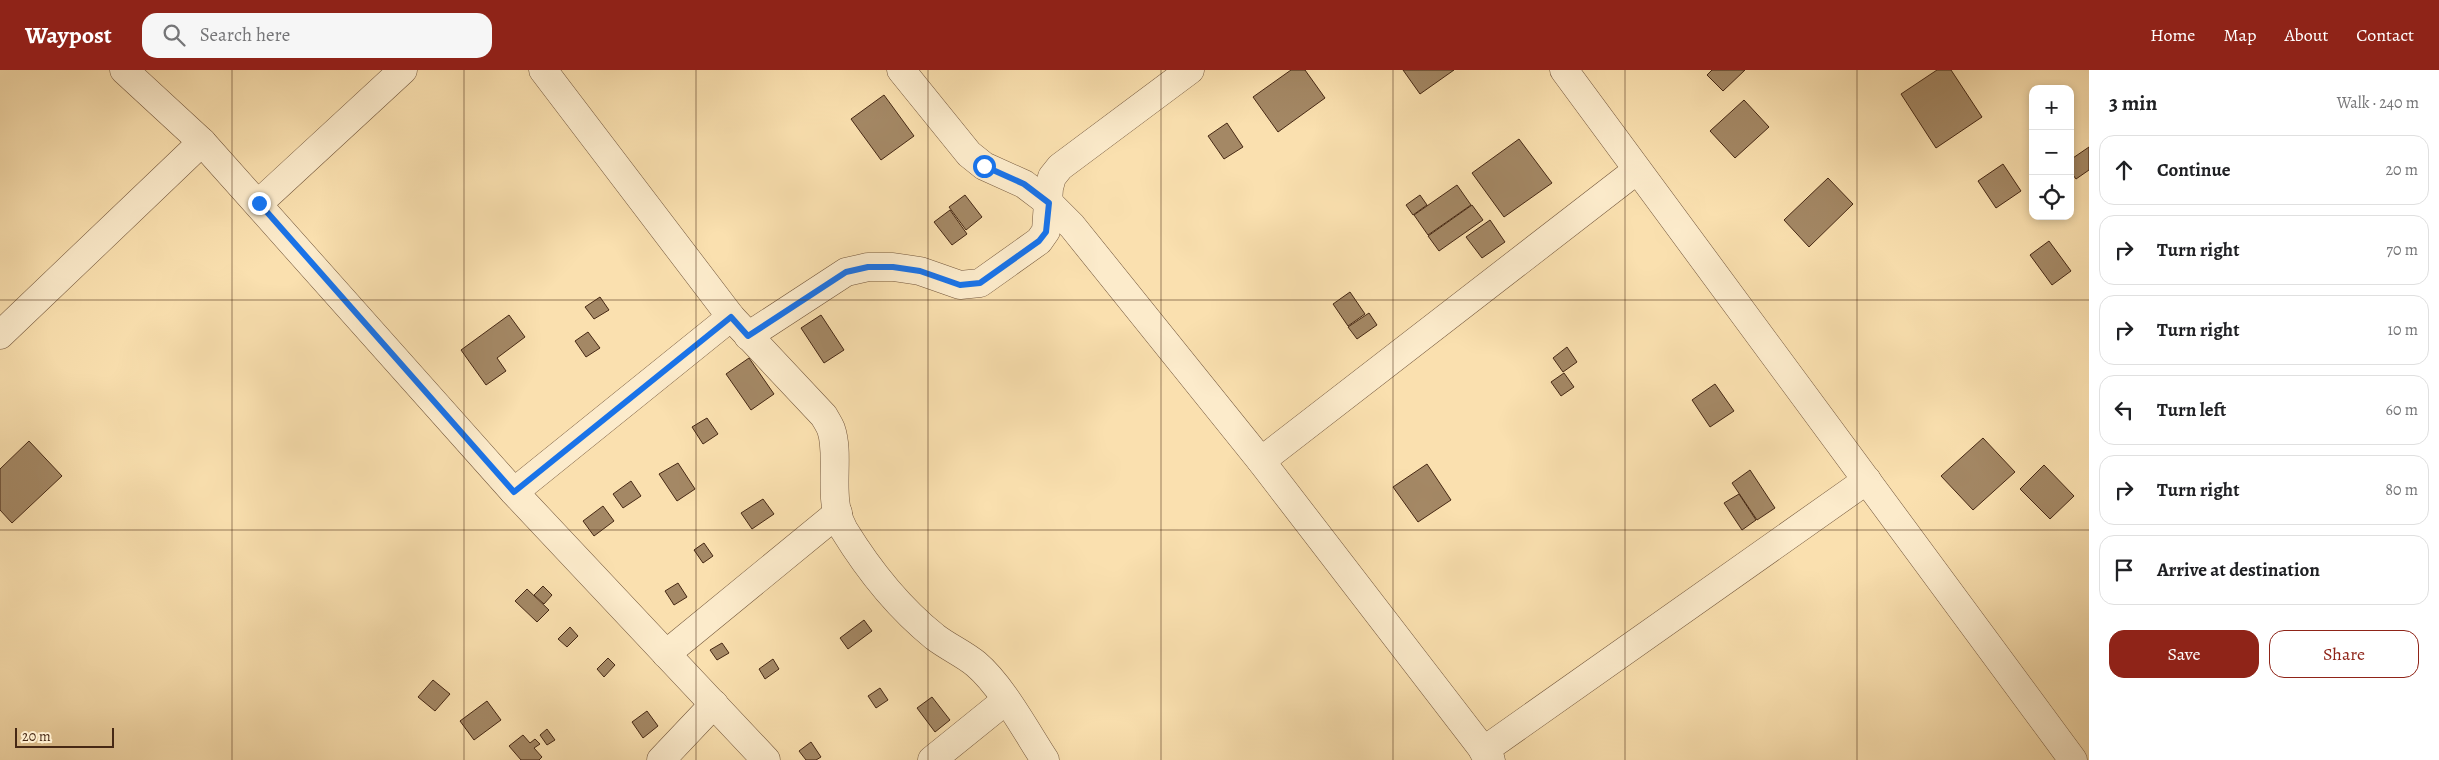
<!DOCTYPE html>
<meta charset="utf-8">
<style>
:root{--surface:#fff;--page:#f6f6f6;--text:#202124;--muted:#757577;--line:#e0e0e0;--accent:#8f2418}
body{margin:0;font-family:Alegreya,serif;background:var(--page);color:var(--text)}
.controls{position:absolute;right:15px;top:15px;display:grid;overflow:hidden;border-radius:10px;box-shadow:0 2px 8px #0003}
.controls button{width:45px;height:45px;display:grid;place-items:center;padding:0;border:0;border-bottom:1px solid var(--line);background:var(--surface);color:var(--text);font:25px sans-serif}
.scale{position:absolute;left:15px;bottom:12px;width:99px;box-sizing:border-box;padding-left:5px;border:2px solid #462814;border-top:0;font-size:14px;line-height:18px;white-space:nowrap;color:#462814;-webkit-text-stroke:4px #fcebcb;paint-order:stroke}
.stop{position:absolute;width:15px;height:15px;margin:-11px;border:4px solid #1a73e8;border-radius:50%;background:#fff}
.stop.end{background:#1a73e8;border-color:#fff;box-shadow:0 1px 5px #0008}
.list{margin:0;padding:0;list-style:none}
h2{display:flex;justify-content:space-between;align-items:center;height:65px;margin:0;padding:0 20px;font-size:21px}
h2 small{font-size:16px;font-weight:400;color:var(--muted)}
.list li{display:grid;grid-template-columns:32px 1fr auto;gap:15px;align-items:center;box-sizing:border-box;height:70px;margin:0 10px 10px;padding:0 10px;border:1px solid var(--line);border-radius:15px}
.list b{display:block;font-size:19px;white-space:nowrap}
.list em{font-size:16px;font-style:normal;color:var(--muted)}
.actions{display:flex;gap:10px;padding:15px 20px}
.actions a{flex:1;padding:11px 0;border:1px solid var(--accent);border-radius:15px;text-align:center;font-size:18px;color:var(--accent)}
.actions .main{background:var(--accent);color:#fff}
.icon{flex:none;width:28px;height:28px;fill:none;stroke:currentColor;stroke-width:2;stroke-linecap:round;stroke-linejoin:round}
.map{position:relative;flex:none;width:2089px;height:690px;overflow:hidden}
header{display:flex;align-items:center;gap:30px;box-sizing:border-box;height:70px;padding:0 25px;background:var(--accent);color:#fff}
header strong{font-size:24px}
nav{display:flex;gap:28px;margin-inline-start:auto;font-size:18px}
.search{width:350px;height:45px;background:var(--page);display:flex;align-items:center;gap:12px;box-sizing:border-box;padding:0 18px;border-radius:15px;color:var(--muted);font-size:19px}
main{display:flex}
aside{flex:1;background:var(--surface)}
.map>svg:first-child{display:block}
.building{fill:#a48865;stroke:#462814}
.lines{fill:none;stroke-linecap:round;stroke-linejoin:round}
.minor-casing{stroke:#73563b;stroke-width:29}
.minor{stroke:#fcebcb;stroke-width:28}
.route{stroke:#1a73e8;stroke-width:6}
.grid{fill:none;stroke:#462814;stroke-width:1;stroke-opacity:0.55}
</style>
<header>
<strong>Waypost</strong>
<div class="search"><svg class="icon" aria-label="search" viewBox="0 0 24 24"><circle cx="10" cy="10" r="6"/><path d="M15 15l6 6"/></svg>Search here</div>
<nav><a>Home</a><a>Map</a><a>About</a><a>Contact</a></nav>
</header>
<main>
<div class="map">
<svg width="2089" height="690" viewBox="0 0 2089 690">
<rect width="100%" height="100%" fill="#fae0af"/>
<filter id="stains"><feTurbulence type="fractalNoise" baseFrequency=".004" numOctaves="4"/><feColorMatrix values="0 0 0 0 .2 0 0 0 0 .09 0 0 0 0 .02 0 0 0 .5 -.17"/></filter>
<radialGradient id="worn" r=".72"><stop offset=".6" stop-color="#630" stop-opacity="0"/><stop offset="1" stop-color="#630" stop-opacity=".3"/></radialGradient>
<g class="building">
<polygon points="1291,0 1305,0 1325,28 1278,62 1253,27"/>
<polygon points="1403,0 1454,0 1420,24"/>
<polygon points="1712,0 1745,0 1723,21 1707,5"/>
<polygon points="1937,0 1951,0 1982,47 1936,78 1901,24"/>
<polygon points="884,25 914,66 881,90 851,49"/>
<polygon points="1744,30 1769,57 1735,88 1710,61"/>
<polygon points="1227,53 1243,77 1224,89 1208,66"/>
<polygon points="1519,69 1552,113 1504,147 1472,103"/>
<polygon points="2089,77 2089,100 2076,109 2070,101 2070,90"/>
<polygon points="2003,94 2021,121 1996,138 1978,111"/>
<polygon points="1828,108 1853,134 1809,177 1784,150"/>
<polygon points="1457,115 1471,135 1428,165 1414,145"/>
<polygon points="965,125 982,147 966,160 949,137"/>
<polygon points="1420,125 1427,135 1413,145 1406,135"/>
<polygon points="1472,135 1483,150 1439,181 1428,166"/>
<polygon points="950,140 967,164 952,175 934,152"/>
<polygon points="1490,150 1505,172 1482,188 1466,167"/>
<polygon points="2049,171 2071,201 2052,215 2030,185"/>
<polygon points="1350,222 1365,244 1348,256 1333,234"/>
<polygon points="600,227 609,240 594,249 585,237"/>
<polygon points="1369,243 1377,255 1357,269 1348,257"/>
<polygon points="509,245 525,267 497,288 506,301 486,315 461,280"/>
<polygon points="821,245 844,280 824,293 801,258"/>
<polygon points="588,262 600,278 586,287 575,271"/>
<polygon points="1567,277 1577,292 1563,302 1553,288"/>
<polygon points="749,288 774,324 751,340 726,304"/>
<polygon points="1564,303 1574,317 1561,326 1551,312"/>
<polygon points="1715,314 1734,341 1710,357 1692,330"/>
<polygon points="707,348 718,364 703,374 692,357"/>
<polygon points="1983,368 2015,402 1973,440 1941,406"/>
<polygon points="29,371 62,406 12,453 0,440 0,399"/>
<polygon points="678,393 695,419 677,431 659,404"/>
<polygon points="1427,394 1451,430 1418,452 1393,417"/>
<polygon points="2044,395 2074,426 2050,449 2020,419"/>
<polygon points="1750,400 1775,438 1757,450 1732,413"/>
<polygon points="631,411 641,426 623,438 613,424"/>
<polygon points="1739,424 1756,450 1742,460 1724,433"/>
<polygon points="763,429 774,444 752,459 741,443"/>
<polygon points="603,436 614,451 594,466 583,451"/>
<polygon points="704,473 713,486 703,493 694,480"/>
<polygon points="678,513 687,527 674,535 665,521"/>
<polygon points="543,516 552,525 544,534 534,525"/>
<polygon points="527,519 549,540 537,552 515,531"/>
<polygon points="864,550 872,561 848,579 840,568"/>
<polygon points="570,557 578,566 567,577 558,569"/>
<polygon points="722,573 729,583 717,590 710,580"/>
<polygon points="608,588 615,595 604,607 597,599"/>
<polygon points="773,589 779,599 765,609 759,599"/>
<polygon points="433,610 450,624 435,641 418,627"/>
<polygon points="880,618 888,630 876,638 868,626"/>
<polygon points="932,627 950,650 935,662 917,638"/>
<polygon points="487,631 501,650 474,670 460,651"/>
<polygon points="647,641 658,656 643,668 632,652"/>
<polygon points="547,659 555,670 547,675 540,665"/>
<polygon points="523,665 530,673 535,669 540,674 534,678 542,687 539,690 521,690 509,676"/>
<polygon points="811,672 821,687 816,690 806,690 799,681"/>
</g>
<g class="lines">
<defs>
<g id="minor">
<polyline points="124,0 202,72 514,422 766,690"/>
<path d="M543,0L731,247L824,346C826,350 829,354 831,359C841,388 826,429 844,460C868,499 899,538 935,567C948,577 964,584 976,594C1002,616 1026,661 1045,690"/>
<polyline points="901,0 969,84 984,96 1024,114 1049,133 1072,156 1261,391 1491,690"/>
<polyline points="1564,0 2073,690"/>
<polyline points="259,133 403,0"/>
<polyline points="0,265 202,72"/>
<polyline points="748,266 846,202 868,197 893,197 920,201 960,215 980,213 1039,171 1046,161 1049,118 1052,107 1060,97 1190,0"/>
<polyline points="1261,391 1637,100"/>
<polyline points="514,422 731,247"/>
<polyline points="666,584 838,443"/>
<polyline points="1483,681 1867,410"/>
<polyline points="661,690 714,634"/>
<polyline points="932,690 1005,631"/>
</g>
</defs>
<use href="#minor" class="minor-casing"/>
<use href="#minor" class="minor"/>
</g>
<g class="lines">
<polyline class="route" points="259,133 514,422 731,247 748,266 846,202 868,197 893,197 920,201 960,215 980,213 1039,171 1046,162 1049,133 1024,114 984,96"/>
</g>
<path class="grid" d="M232,0V690M464,0V690M696,0V690M928,0V690M1161,0V690M1393,0V690M1625,0V690M1857,0V690M0,230H2089M0,460H2089"/>
<rect width="100%" height="100%" filter="url(#stains)"/>
<rect width="100%" height="100%" fill="url(#worn)"/>
</svg>
<div class="controls">
<button>+</button>
<button>−</button>
<button><svg class="icon" aria-label="locate" viewBox="0 0 24 24"><circle cx="12" cy="12" r="6"/><path d="M12 2v4M12 18v4M2 12h4M18 12h4"/></svg></button>
</div>
<div class="scale">20 m</div>
<div class="stop" style="left:984px;top:96px"></div>
<div class="stop end" style="left:259px;top:133px"></div>
</div>
<aside>
<h2>3 min<small>Walk · 240 m</small></h2>
<ul class="list">
<li><svg class="icon" aria-label="ahead" viewBox="0 0 24 24"><path d="M12 20V5M6 11l6-6 6 6"/></svg><div><b>Continue</b></div><em>20 m</em></li>
<li><svg class="icon" aria-label="right" viewBox="0 0 24 24"><path d="M7 20v-9h11M14 6l5 5-5 5"/></svg><div><b>Turn right</b></div><em>70 m</em></li>
<li><svg class="icon" aria-label="right" viewBox="0 0 24 24"><path d="M7 20v-9h11M14 6l5 5-5 5"/></svg><div><b>Turn right</b></div><em>10 m</em></li>
<li><svg class="icon" aria-label="left" viewBox="0 0 24 24"><path d="M17 20v-9H6M10 6l-5 5 5 5"/></svg><div><b>Turn left</b></div><em>60 m</em></li>
<li><svg class="icon" aria-label="right" viewBox="0 0 24 24"><path d="M7 20v-9h11M14 6l5 5-5 5"/></svg><div><b>Turn right</b></div><em>80 m</em></li>
<li><svg class="icon" aria-label="arrive" viewBox="0 0 24 24"><path d="M6 21V4h12l-3 4 3 4H6"/></svg><div><b>Arrive at destination</b></div></li>
</ul>
<div class="actions"><a class="main">Save</a><a>Share</a></div>
</aside>
</main>
